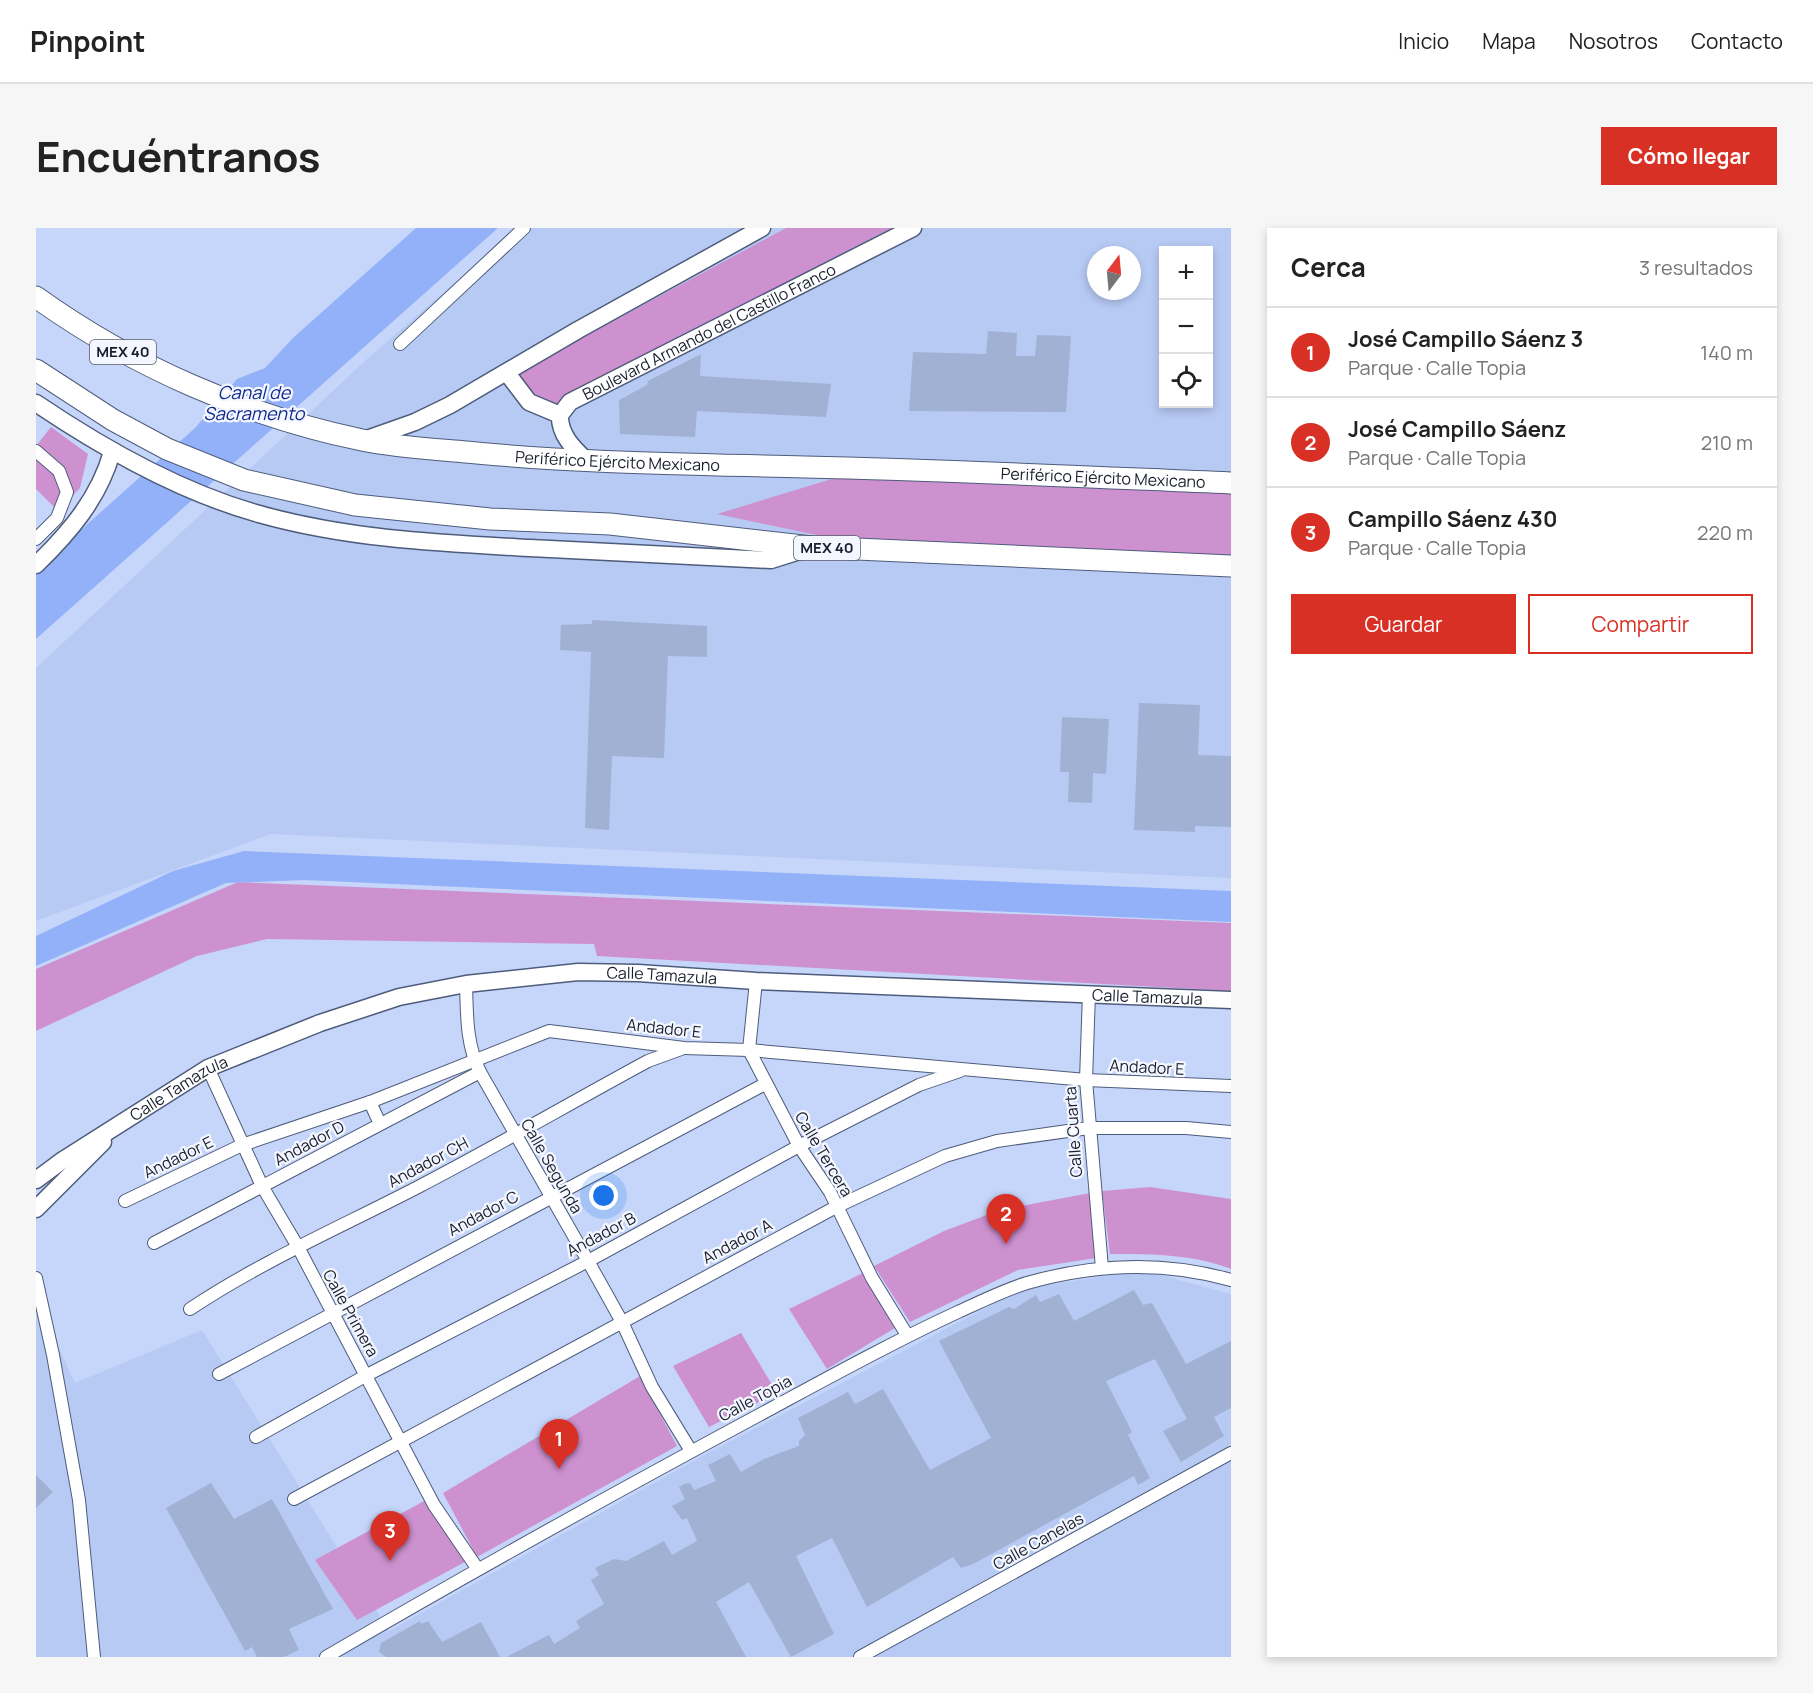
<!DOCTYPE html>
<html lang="es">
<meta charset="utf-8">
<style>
:root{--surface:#fff;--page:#f6f6f6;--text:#222;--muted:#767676;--line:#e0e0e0;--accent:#d93025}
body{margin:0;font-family:Manrope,sans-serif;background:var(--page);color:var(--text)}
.controls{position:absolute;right:18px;top:18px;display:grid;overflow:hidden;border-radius:0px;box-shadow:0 3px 9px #0003}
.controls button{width:54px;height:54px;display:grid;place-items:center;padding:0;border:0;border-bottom:2px solid var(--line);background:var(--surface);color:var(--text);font:30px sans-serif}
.compass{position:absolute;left:1051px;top:18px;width:54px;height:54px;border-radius:50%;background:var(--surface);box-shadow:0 3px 9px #0003;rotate:16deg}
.you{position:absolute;left:568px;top:968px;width:21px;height:21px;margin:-15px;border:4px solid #fff;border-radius:50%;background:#1a73e8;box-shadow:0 0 0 9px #1a73e833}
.badge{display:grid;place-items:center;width:39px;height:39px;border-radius:50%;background:var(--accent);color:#fff;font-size:20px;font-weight:700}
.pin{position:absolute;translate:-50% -50px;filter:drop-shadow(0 2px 3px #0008)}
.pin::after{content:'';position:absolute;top:32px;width:21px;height:18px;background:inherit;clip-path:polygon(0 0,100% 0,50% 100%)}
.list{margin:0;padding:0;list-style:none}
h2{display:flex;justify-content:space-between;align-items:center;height:78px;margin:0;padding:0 24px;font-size:26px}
h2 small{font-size:20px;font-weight:400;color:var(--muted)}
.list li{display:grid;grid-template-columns:39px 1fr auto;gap:18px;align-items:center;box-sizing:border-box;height:90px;padding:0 24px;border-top:2px solid var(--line)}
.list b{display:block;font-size:22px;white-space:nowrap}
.list p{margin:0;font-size:20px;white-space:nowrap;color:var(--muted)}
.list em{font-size:20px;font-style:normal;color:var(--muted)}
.actions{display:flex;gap:12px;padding:18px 24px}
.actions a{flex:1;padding:14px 0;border:2px solid var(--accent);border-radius:0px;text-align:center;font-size:21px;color:var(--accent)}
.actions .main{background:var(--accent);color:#fff}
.icon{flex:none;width:33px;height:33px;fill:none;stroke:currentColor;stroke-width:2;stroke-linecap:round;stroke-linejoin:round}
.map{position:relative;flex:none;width:1195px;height:1429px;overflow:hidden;border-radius:0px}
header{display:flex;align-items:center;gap:36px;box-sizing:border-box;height:84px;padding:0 30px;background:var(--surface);border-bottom:2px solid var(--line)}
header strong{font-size:28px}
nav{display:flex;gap:33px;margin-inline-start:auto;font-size:21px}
.intro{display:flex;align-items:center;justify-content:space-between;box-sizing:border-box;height:144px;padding:0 36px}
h1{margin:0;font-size:42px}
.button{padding:15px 27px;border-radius:0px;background:var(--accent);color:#fff;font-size:21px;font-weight:700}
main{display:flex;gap:36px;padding:0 36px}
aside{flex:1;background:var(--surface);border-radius:0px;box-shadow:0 3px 9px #0003}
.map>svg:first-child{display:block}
.built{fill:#b7caf4;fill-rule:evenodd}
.green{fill:#ce91d0}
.water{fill:#93b1f8}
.building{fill:#a1b1d4}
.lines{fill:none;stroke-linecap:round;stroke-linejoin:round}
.street-casing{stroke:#4e5c7b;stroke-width:14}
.secondary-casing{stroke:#4e5c7b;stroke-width:19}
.highway-casing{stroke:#4e5c7b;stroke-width:23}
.street{stroke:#fff;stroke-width:12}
.secondary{stroke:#fff;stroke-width:16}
.highway{stroke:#fff;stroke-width:21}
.labels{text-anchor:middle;stroke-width:4.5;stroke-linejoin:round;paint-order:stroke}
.shield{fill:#f4f7ff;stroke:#5a5f6b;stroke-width:1.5}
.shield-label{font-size:15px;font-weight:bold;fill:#181e2b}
.street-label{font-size:16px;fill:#181e2b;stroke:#f4f7ff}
.water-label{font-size:18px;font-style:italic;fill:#112b8d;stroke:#f4f7ff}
</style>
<header>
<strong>Pinpoint</strong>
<nav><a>Inicio</a><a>Mapa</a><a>Nosotros</a><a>Contacto</a></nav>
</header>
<div class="intro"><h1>Encuéntranos</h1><a class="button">Cómo llegar</a></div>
<main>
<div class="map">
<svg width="1195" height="1429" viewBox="0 0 1195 1429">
<rect width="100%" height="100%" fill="#c6d6fb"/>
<g class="built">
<path d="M481,0H1195V650L235,606L0,693V440L331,131ZM1128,22H1172V176H1128ZM1060,27H1096V63H1060Z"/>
<polygon points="1106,1042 1195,1066 1195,1429 0,1429 0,1071 39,1155 166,1102 353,1403 670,1226 986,1061"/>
</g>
<g class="green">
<polygon points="750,0 857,0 539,164 522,178 490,165 479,146"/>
<polygon points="15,199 52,226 44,260 22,283 0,261 0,218"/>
<polygon points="822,243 1195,257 1195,334 814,314 681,286"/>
<polygon points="202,654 1195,695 1195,763 561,728 558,716 231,711 161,728 0,803 0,741"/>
<path d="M1114,959L1195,971V1041C1156,1026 1116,1026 1074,1026L1066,963Z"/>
<polygon points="1054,965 1060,1030 982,1042 874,1094 838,1038 908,1003 964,982"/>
<polygon points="827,1045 859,1100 791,1141 753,1081"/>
<polygon points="705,1105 741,1165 673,1199 637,1138"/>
<polygon points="604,1148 641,1218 441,1329 407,1265"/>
<polygon points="390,1272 429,1334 321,1392 279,1332"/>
</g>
<g class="water">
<polygon points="380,0 462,0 0,411 0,342 159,200 201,151 229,140 257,110"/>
<polygon points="208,623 1195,663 1195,694 269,652 190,655 0,738 0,708 137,643"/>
</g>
<g class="building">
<polygon points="952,103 981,105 980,128 999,128 1001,107 1035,108 1030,184 873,183 877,124 950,126"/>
<polygon points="665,126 664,148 795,156 790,189 661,183 659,209 584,206 583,172 611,157 612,153"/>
<polygon points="556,392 671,398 671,429 632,428 628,530 576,528 573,602 549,600 555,424 524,422 525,397 556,396"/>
<polygon points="1103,475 1164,477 1162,527 1195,528 1195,599 1159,598 1159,604 1098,602"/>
<polygon points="1026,489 1073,491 1070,546 1057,545 1056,575 1032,574 1033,544 1024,544"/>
<polygon points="1098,1062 1107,1077 1116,1075 1150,1136 1195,1113 1195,1180 1178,1189 1188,1208 1145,1234 1127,1203 1151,1191 1119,1131 1070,1153 1096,1204 1092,1207 1114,1250 1102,1257 1098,1248 937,1336 925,1340 917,1329 831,1379 796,1310 760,1328 798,1406 755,1429 713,1354 680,1374 710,1429 470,1429 513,1407 518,1416 544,1400 540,1393 568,1376 555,1352 563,1347 559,1340 578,1331 590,1333 628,1313 636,1327 661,1313 651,1290 646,1292 636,1278 649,1271 643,1259 648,1256 654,1255 658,1262 680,1253 672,1237 694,1226 705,1244 728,1231 763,1218 763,1213 769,1207 762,1190 812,1164 819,1176 847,1161 894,1242 955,1210 903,1113 973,1079 978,1081 1000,1067 1004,1074 1023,1066 1038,1093"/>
<polygon points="0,1247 17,1264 0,1280"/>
<polygon points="175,1255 198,1291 236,1271 297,1381 253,1401 263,1422 248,1429 221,1429 216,1419 209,1423 130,1280"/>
<polygon points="384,1393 385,1396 392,1393 406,1414 445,1394 464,1429 350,1429 343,1424 345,1415"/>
</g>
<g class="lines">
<defs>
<g id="street">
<polyline points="364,116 488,0"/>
<polyline points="0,223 23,243 31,264 21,290 0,311"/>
<polyline points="720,753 713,822 763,918 794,964 836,1050 871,1107"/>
<path d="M430,756C431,786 430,816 444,844L552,1033L586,1094L616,1159L655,1223"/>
<polyline points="1053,765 1050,852 1066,1040"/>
<polyline points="172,840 226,958 262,1019 398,1277 441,1340"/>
<polyline points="334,874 344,896"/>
<polyline points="89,973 206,917 334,874 513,803 648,820 713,822 1050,852 1195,858"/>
<polyline points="118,1015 444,844"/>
<polyline points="0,1050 17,1127 43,1272 58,1429"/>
<path d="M154,1081C226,1033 307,998 384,958C461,918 536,874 612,833L645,821"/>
<polyline points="183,1146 729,856"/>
<polyline points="220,1209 331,1147 552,1033 763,918 883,857 924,843"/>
<polyline points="258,1271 800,979 909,928 961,913 1053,900 1150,900 1195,904"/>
<path d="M290,1429C437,1343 587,1260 738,1179C799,1146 859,1113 922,1084C944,1074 968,1062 991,1055C1058,1036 1128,1033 1195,1052"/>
<polyline points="824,1429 1195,1225"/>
</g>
<g id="secondary">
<polyline points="471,145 493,174 524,187"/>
<path d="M0,175C68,221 144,264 223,286C312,311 402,315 494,320C574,324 654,328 735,332L773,320"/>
<polyline points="328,212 379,194 414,177 542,102 726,0"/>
<path id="s1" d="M550,232C537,220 523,206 524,187L534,174L877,0"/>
<path d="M0,337C34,304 63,270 76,224"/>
<path id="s2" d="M0,952L27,932L172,840L284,795L363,769L430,756L542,744L602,745L720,753L1195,772"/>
<polyline points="0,981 67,914"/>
</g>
<g id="highway">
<path id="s3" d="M0,69C96,138 210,188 326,212C360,219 395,221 430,224C542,235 656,236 769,239C911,242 1053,249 1195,255"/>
<polyline points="0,142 77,192 131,221 208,252 319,277 454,291 574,296 776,319 1195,338"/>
</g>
</defs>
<use href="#street" class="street-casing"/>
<use href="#secondary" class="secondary-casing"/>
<use href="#highway" class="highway-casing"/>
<use href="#street" class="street"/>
<use href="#secondary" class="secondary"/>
<use href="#highway" class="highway"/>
</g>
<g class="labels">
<g class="shield">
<rect x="54" y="112" width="66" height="24" rx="4.5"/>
<rect x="758" y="308" width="66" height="24" rx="4.5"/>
</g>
<g class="shield-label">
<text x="87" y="129">MEX 40</text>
<text x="791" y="325">MEX 40</text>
</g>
<g class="street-label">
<text dy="6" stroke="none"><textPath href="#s1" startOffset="226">Boulevard Armando del Castillo Franco</textPath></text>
<text dy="6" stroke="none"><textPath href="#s3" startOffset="615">Periférico Ejército Mexicano</textPath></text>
<text dy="6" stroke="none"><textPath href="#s3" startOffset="1101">Periférico Ejército Mexicano</textPath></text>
<text dy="6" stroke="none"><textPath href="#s2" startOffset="674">Calle Tamazula</textPath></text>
<text dy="6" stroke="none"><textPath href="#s2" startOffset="1160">Calle Tamazula</textPath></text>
<text transform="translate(628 800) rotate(6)" y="6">Andador E</text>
<text transform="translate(1111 839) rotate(3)" y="6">Andador E</text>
<text dy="6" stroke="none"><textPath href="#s2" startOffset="170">Calle Tamazula</textPath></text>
<text transform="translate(1037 904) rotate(-94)" y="6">Calle Cuarta</text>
<text transform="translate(273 915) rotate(-28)" y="6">Andador D</text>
<text transform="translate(788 926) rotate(59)" y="6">Calle Tercera</text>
<text transform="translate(142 929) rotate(-26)" y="6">Andador E</text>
<text transform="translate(392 934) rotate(-28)" y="6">Andador CH</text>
<text transform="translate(516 938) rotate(60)" y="6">Calle Segunda</text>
<text transform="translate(447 985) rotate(-28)" y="6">Andador C</text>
<text transform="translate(565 1006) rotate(-28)" y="6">Andador B</text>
<text transform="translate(701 1013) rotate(-28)" y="6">Andador A</text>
<text transform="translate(315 1085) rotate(61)" y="6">Calle Primera</text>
<text transform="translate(719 1170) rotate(-28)" y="6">Calle Topia</text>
<text transform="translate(1002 1313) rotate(-29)" y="6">Calle Canelas</text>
</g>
<g class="water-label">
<text x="218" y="171">Canal de<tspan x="218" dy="21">Sacramento</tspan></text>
</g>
</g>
</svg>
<div class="controls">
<button>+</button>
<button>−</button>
<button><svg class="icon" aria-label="locate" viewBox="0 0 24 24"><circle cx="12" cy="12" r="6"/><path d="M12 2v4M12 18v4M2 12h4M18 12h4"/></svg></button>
</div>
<svg class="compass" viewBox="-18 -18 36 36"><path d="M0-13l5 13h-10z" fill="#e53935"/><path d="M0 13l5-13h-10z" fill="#767676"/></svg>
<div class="you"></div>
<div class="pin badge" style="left:523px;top:1241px">1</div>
<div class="pin badge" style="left:970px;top:1016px">2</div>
<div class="pin badge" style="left:354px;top:1333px">3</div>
</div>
<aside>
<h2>Cerca<small>3 resultados</small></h2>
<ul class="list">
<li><span class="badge">1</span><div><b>José Campillo Sáenz 3</b><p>Parque · Calle Topia</p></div><em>140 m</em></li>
<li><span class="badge">2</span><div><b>José Campillo Sáenz</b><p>Parque · Calle Topia</p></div><em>210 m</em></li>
<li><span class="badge">3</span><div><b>Campillo Sáenz 430</b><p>Parque · Calle Topia</p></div><em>220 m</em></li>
</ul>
<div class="actions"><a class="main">Guardar</a><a>Compartir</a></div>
</aside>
</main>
